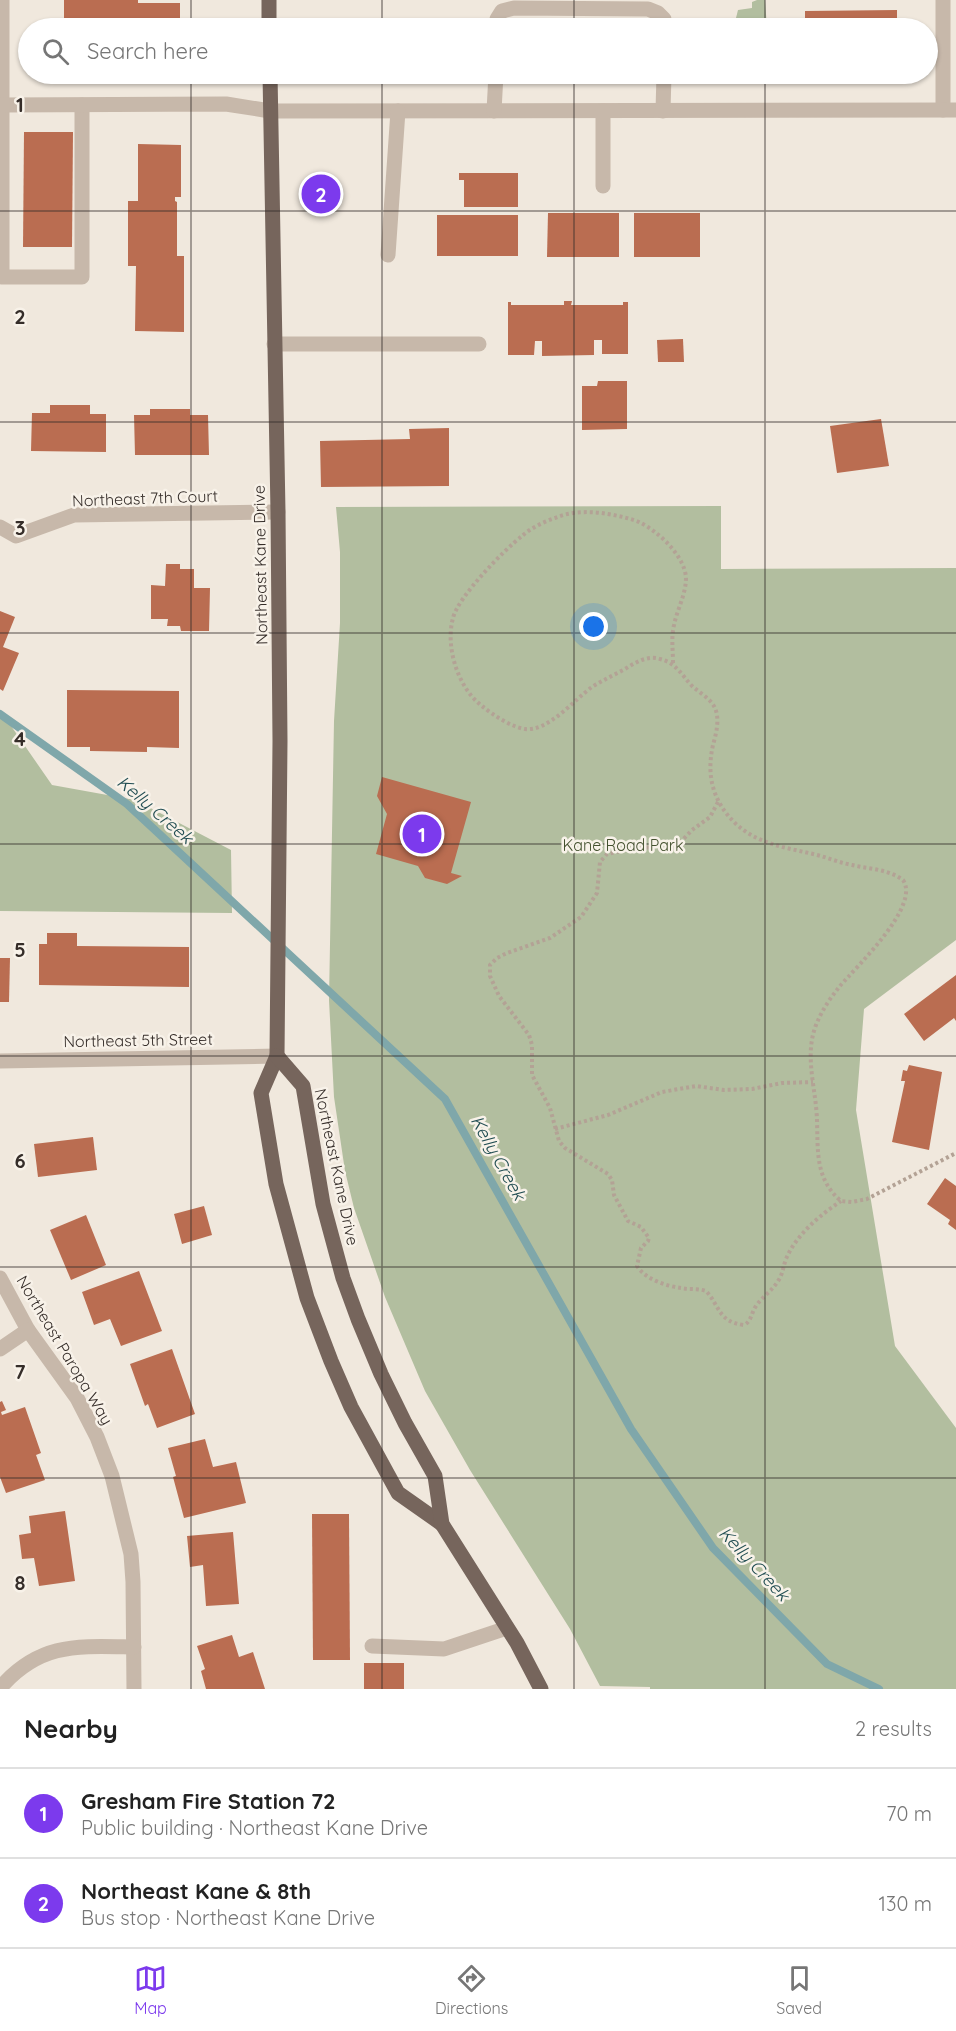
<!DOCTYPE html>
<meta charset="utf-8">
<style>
:root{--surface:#fff;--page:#f6f6f6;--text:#222;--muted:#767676;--line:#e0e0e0;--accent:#7c3aed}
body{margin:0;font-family:Quicksand,sans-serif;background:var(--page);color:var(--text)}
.you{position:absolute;left:594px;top:627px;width:21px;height:21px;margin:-15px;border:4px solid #fff;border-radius:50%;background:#1a73e8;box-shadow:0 0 0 9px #1a73e833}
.badge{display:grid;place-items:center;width:39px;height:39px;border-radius:50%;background:var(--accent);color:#fff;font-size:20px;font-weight:700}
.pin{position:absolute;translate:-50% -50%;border:3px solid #fff;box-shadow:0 2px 6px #0006}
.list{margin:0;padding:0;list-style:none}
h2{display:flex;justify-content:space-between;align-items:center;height:78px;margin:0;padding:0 24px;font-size:26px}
h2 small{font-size:20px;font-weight:400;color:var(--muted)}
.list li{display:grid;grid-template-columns:39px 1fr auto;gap:18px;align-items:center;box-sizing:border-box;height:90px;padding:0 24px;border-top:2px solid var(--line)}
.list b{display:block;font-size:22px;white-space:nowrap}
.list p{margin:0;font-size:20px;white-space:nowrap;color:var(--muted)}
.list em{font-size:20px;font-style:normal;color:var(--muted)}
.icon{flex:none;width:33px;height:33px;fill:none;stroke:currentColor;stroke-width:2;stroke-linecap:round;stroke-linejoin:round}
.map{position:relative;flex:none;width:956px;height:1689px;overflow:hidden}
.search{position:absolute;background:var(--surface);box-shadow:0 2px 4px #0004;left:18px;right:18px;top:18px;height:66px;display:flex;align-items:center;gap:15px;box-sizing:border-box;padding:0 21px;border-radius:33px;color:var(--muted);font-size:22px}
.sheet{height:258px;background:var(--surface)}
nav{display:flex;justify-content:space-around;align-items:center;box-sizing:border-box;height:84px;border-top:2px solid var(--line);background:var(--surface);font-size:16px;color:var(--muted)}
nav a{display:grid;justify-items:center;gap:3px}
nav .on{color:var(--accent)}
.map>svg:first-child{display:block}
.green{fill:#b2be9f}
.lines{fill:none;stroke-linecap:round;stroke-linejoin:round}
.stream{stroke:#7fa7aa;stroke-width:8}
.building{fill:#ba6d51}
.path{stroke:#b3a295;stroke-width:4;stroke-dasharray:3 3;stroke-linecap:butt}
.minor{stroke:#c7b8aa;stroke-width:15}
.major{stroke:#76655c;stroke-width:15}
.grid{fill:none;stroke:#352d29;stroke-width:1.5;stroke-opacity:0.55}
.labels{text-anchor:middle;stroke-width:5;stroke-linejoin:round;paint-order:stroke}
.street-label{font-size:16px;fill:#352d29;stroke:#f8f2e9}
.park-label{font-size:16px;fill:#44512f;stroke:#f8f2e9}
.water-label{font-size:18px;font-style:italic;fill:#224e53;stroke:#f8f2e9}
.grid-label{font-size:20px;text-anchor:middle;font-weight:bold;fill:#352d29;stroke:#f8f2e9;stroke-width:5;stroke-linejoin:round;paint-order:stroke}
</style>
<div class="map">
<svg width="956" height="1689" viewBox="0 0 956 1689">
<rect width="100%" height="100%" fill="#f0e8dd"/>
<g class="green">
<polygon points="757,0 765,0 767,28 690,28 690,23 735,22 738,10 752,8 752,2"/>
<polygon points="721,506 721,569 956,568 956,940 864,1009 856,1110 895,1346 956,1428 956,1689 650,1689 650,1687 600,1686 570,1629 470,1470 425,1391 385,1297 354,1208 345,1171 334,1097 329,1000 334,721 340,623 340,552 336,507"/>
<polygon points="0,710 52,785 135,800 231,850 232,913 0,911"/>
</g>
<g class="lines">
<polyline class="stream" points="0,714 127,804 445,1099 631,1429 713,1548 827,1664 879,1689"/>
</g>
<g class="building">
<polygon points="64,0 138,0 138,3 180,3 180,28 64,28"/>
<polygon points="897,10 897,28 805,28 805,11"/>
<polygon points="24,132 73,132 72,247 23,247"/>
<polygon points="138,144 181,145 181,197 175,197 175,201 177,202 177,256 184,256 184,332 135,331 136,266 128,266 128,201 138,201"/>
<polygon points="459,173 518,173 518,207 464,207 464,180 459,180"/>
<polygon points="548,213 619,213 619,257 547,257"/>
<rect x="634" y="213" width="66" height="44"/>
<rect x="437" y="215" width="81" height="41"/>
<polygon points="564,301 572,301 571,305 623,305 623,302 628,302 628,354 602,354 602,340 594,340 594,355 542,356 542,341 535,341 534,355 508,355 508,302 511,302 511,305 564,305"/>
<polygon points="683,339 684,362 658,362 657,340"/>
<polygon points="598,381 627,381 627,429 582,430 582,386 597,386"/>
<polygon points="50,405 90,405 90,414 106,414 106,452 31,451 32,413 50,413"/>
<polygon points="150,409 190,409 190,415 208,415 209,455 135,455 134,415 150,415"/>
<polygon points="881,419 889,466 837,473 830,426"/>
<polygon points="449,428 449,486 321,487 320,441 410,439 409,429"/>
<polygon points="166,564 180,564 180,569 194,569 194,588 210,588 209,631 181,631 180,626 167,626 168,619 151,619 151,585 165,586"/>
<polygon points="0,611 15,617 3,647 19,653 3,691 0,689"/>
<polygon points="67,690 179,691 179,748 147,747 147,752 90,751 90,747 67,747"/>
<polygon points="382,777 471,802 451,873 462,876 447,884 425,878 418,866 376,854 387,814 377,796"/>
<polygon points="47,933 77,933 77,946 189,947 189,987 39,985 39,944 47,944"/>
<polygon points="0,958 10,958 9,1002 0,1002"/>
<polygon points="956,975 956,1021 954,1018 924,1041 904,1014"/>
<polygon points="909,1065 942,1072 929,1150 892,1142 905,1081 901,1081 903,1070 907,1071"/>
<polygon points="93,1137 97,1170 38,1177 34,1144"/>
<polygon points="945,1178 956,1186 956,1230 948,1224 950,1220 927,1204"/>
<polygon points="204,1206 212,1235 182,1244 174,1214"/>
<polygon points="86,1215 106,1265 71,1280 50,1230"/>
<polygon points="139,1271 162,1331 121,1346 110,1319 94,1325 82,1292"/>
<polygon points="172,1349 195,1414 157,1428 148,1404 145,1406 130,1364"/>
<polygon points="2,1401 6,1410 1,1412 2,1415 25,1407 41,1453 36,1455 45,1480 6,1493 0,1477 0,1402"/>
<polygon points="205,1439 213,1467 236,1462 246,1503 184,1518 173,1477 176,1476 168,1448"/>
<polygon points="65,1511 75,1581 39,1586 34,1558 22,1559 19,1535 31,1533 29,1516"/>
<polygon points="312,1514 349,1514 350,1660 313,1660"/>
<polygon points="233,1532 239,1604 206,1606 203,1565 190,1567 187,1536"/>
<polygon points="232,1635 239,1657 253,1652 265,1689 206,1689 201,1671 205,1669 197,1646"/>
<rect x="364" y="1663" width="40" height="26"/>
</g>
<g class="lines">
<g class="path">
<path d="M673,663C673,650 671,638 674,625C677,610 686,594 686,578C685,556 658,531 639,522C629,518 619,516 608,514C591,511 571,511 555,518C543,522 531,528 522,536C504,550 458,597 453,618C445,647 458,688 482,706C493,715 511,727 525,729C548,732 575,699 592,687C603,680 614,675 625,669C636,662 648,655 660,659C676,663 681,674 692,686C700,693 711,699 715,708C720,720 716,734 713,745C706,776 713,802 736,824C760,846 791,848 821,856C831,859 841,863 852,865C869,869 888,869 903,880C921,906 856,967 840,986C831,997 822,1010 816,1025C804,1056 816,1088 817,1120C818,1151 815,1179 841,1201L852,1202L867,1199L956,1153"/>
<path d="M718,802L710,817L692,830L676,847L671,849L640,847L607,854L600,862L597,893L581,917L550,938L507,953L497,958L490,965V976L499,996L529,1035L532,1045V1075L550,1108L559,1141L565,1148L608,1174L612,1180L614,1195L628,1221L641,1227L649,1238L648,1241L641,1248L637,1266C645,1279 666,1286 681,1288C689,1290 697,1288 706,1291C720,1306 718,1322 744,1325C752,1321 751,1313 756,1306C762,1297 772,1291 778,1281C783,1274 783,1267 786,1259C796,1235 820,1215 841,1201"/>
<polyline points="555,1129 608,1115 662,1092 696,1086 724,1090 752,1089 782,1083 813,1082"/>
</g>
<g class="minor">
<polyline points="2,0 2,277 82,277 82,105"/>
<polyline points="943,0 943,110"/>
<polyline points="497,28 497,19 502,11 514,8 648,9 658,13 664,19 665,28"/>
<polyline points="2,105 226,104 270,111 956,110"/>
<polyline points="494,111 496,74"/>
<polyline points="663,111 664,74"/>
<polyline points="603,186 603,111"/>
<polyline points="388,255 398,111"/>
<polyline points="274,344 479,344"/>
<polyline points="0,527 16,536 74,515 278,512"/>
<polyline points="0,1061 277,1056"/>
<polyline points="0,1278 28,1330 77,1398 97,1437 112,1476 131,1554 133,1582 134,1689"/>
<polyline points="0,1349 28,1330"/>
<polyline points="372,1646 444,1649 507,1628"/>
<path d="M0,1688C40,1642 78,1646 134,1647"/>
</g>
<g class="major">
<polyline points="269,0 269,28"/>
<polyline points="270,74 278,512 280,741 277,1056 261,1093 276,1184 307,1298 331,1361 351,1407 398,1493 442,1524"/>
<polyline points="277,1056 303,1086 323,1204 343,1278 358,1319 381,1374 405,1423 435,1476 442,1524 517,1643 541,1689"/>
</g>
</g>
<path class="grid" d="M191,0V28M382,0V28M574,0V28M765,0V28M191,74V1689M382,74V1689M574,74V1689M765,74V1689M0,211H956M0,422H956M0,633H956M0,844H956M0,1056H956M0,1267H956M0,1478H956"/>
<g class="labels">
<g class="street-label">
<text transform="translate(145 498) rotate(-2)" y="6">Northeast 7th Court</text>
<text transform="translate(260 565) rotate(-91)" y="6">Northeast Kane Drive</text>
<text transform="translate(138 1040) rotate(-1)" y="6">Northeast 5th Street</text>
<text transform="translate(337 1167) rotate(78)" y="6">Northeast Kane Drive</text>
<text transform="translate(65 1350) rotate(59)" y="6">Northeast Paropa Way</text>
</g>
<g class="park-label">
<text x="623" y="851">Kane Road Park</text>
</g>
<g class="water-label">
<text transform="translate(155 810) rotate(41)" y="6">Kelly Creek</text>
<text transform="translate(498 1158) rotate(61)" y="6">Kelly Creek</text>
<text transform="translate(754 1564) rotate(47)" y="6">Kelly Creek</text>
</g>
</g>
<g class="grid-label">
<text x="20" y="112">1</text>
<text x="20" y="324">2</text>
<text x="20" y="535">3</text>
<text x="20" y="746">4</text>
<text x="20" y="957">5</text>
<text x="20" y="1168">6</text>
<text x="20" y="1379">7</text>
<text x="20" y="1590">8</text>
</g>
</svg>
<div class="you"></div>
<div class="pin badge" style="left:422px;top:834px">1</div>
<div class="pin badge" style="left:321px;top:194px">2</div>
<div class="search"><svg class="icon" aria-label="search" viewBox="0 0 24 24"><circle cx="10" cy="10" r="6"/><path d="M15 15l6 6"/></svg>Search here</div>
</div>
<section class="sheet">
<h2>Nearby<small>2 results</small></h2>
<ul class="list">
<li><span class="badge">1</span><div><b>Gresham Fire Station 72</b><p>Public building · Northeast Kane Drive</p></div><em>70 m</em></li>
<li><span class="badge">2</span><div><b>Northeast Kane &amp; 8th</b><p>Bus stop · Northeast Kane Drive</p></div><em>130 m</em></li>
</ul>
</section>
<nav>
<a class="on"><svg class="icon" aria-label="map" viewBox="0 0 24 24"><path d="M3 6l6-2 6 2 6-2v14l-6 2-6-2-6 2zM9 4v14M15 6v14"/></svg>Map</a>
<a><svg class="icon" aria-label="directions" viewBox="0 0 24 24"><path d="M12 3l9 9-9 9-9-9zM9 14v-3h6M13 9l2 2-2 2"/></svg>Directions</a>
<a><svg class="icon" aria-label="saved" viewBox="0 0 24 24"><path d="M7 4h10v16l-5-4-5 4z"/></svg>Saved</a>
</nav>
